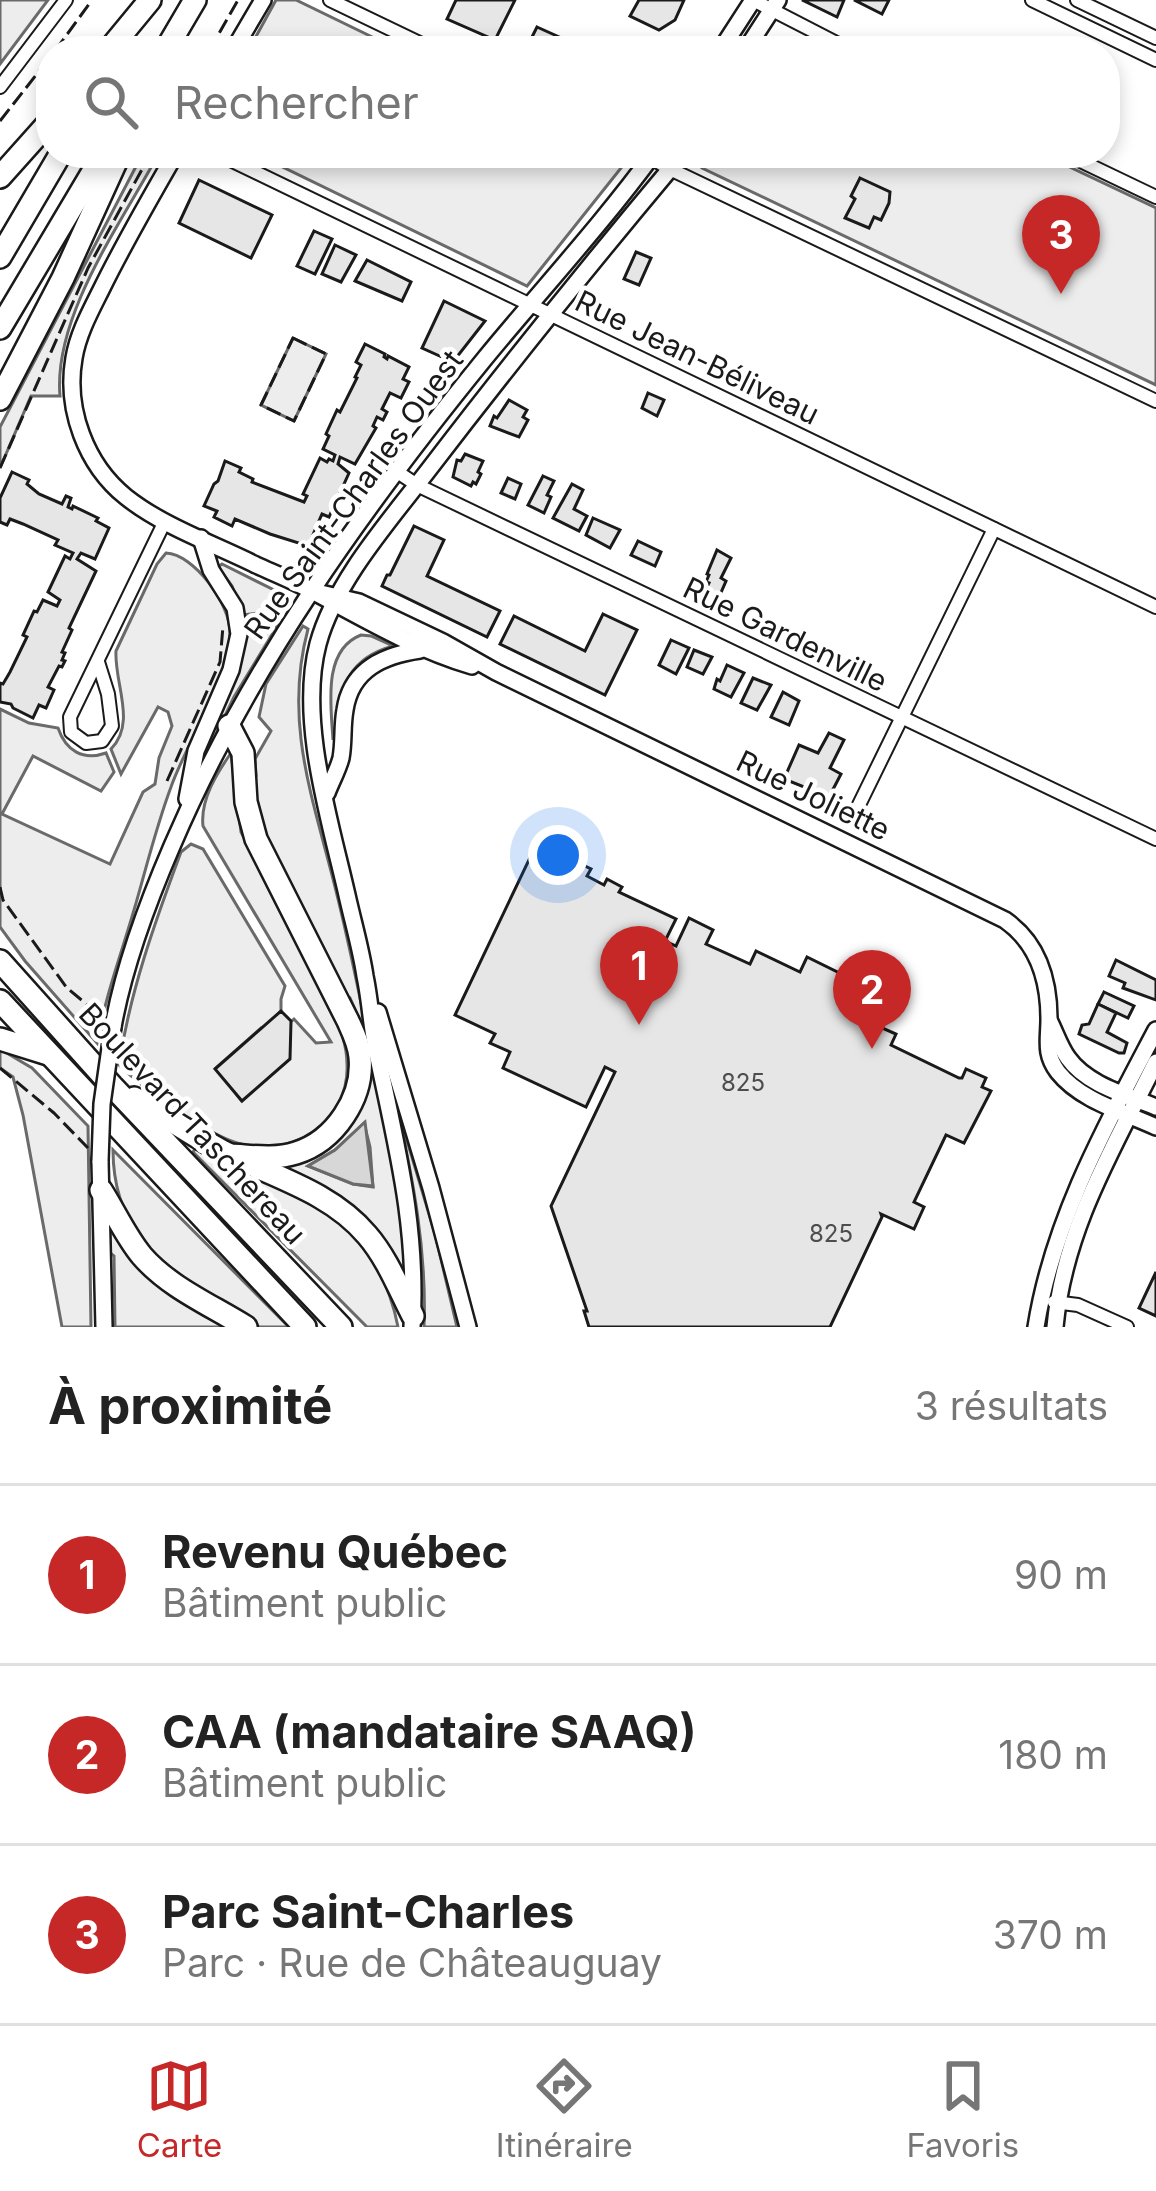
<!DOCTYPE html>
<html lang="fr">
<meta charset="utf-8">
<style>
:root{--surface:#fff;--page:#f2f2f2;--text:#222;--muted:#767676;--line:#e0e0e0;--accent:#c62828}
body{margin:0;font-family:Inter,sans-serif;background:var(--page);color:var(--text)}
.you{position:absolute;left:558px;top:855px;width:42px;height:42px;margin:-30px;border:9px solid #fff;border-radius:50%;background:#1a73e8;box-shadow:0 0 0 18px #1a73e833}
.badge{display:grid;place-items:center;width:78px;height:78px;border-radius:50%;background:var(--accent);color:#fff;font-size:39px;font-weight:700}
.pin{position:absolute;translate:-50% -99px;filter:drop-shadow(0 3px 6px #0008)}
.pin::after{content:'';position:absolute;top:63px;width:42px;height:36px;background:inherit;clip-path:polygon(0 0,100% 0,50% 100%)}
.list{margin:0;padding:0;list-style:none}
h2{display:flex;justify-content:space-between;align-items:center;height:156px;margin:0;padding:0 48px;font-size:51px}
h2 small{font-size:39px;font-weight:400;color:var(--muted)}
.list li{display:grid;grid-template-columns:78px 1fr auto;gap:36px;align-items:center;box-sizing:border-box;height:180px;padding:0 48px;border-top:3px solid var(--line)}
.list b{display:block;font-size:45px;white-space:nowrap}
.list p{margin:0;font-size:39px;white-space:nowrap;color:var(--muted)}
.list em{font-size:39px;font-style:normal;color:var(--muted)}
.icon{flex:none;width:66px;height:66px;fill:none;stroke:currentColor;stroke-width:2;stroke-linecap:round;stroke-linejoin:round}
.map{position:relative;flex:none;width:1156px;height:1327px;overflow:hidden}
.search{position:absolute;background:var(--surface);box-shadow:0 6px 18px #0003;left:36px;right:36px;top:36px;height:132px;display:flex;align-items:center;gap:30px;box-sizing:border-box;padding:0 42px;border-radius:48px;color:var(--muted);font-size:45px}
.sheet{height:696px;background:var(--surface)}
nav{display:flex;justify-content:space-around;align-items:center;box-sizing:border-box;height:168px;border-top:3px solid var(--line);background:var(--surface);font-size:33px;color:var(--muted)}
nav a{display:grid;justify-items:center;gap:6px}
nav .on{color:var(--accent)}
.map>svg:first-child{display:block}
.green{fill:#ededed;stroke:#6a6a6a;stroke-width:3;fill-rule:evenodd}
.water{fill:#d7d7d7;stroke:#6a6a6a;stroke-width:3}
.building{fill:#e6e6e6;stroke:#1a1a1a;stroke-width:3}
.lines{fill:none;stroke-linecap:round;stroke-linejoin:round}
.minor-casing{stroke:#1a1a1a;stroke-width:16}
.tertiary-casing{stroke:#1a1a1a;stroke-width:20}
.trunk-casing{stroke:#1a1a1a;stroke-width:26}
.motorway-casing{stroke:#1a1a1a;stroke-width:26}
.minor{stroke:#fff;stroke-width:12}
.tertiary{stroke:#fff;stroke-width:15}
.trunk{stroke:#fff;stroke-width:21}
.motorway{stroke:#fff;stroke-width:21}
.tertiary-bridge-casing{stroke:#1a1a1a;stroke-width:20;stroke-linecap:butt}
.tertiary-bridge{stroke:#fff;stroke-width:15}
.fence{stroke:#1a1a1a;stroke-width:3;stroke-dasharray:15 6;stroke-linecap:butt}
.labels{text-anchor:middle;stroke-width:9;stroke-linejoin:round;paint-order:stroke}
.number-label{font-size:24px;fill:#4d4d4d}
.street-label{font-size:30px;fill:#1a1a1a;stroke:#fff}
</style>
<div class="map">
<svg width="1156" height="1327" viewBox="0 0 1156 1327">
<rect width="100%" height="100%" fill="#fff"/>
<g class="green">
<polygon points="0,0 48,0 0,64"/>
<polygon points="276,0 296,0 401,51 248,51"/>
<path d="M143,153H159C122,222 53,316 60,396H31L0,468V427Z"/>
<polygon points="254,153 612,153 620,157 621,168 527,286"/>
<polygon points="695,153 1040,153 1156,208 1156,385 702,168 697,163"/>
<polygon points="293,338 326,354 294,421 261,405"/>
<path d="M166,553C194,554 231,605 230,633C229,681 187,741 171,787C156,827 146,869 134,910C121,955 105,997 97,1043L25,961L0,927V709L29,723L58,728C66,751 83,761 106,753L114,772L101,791L33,756L2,814L110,864L143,792L155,784L159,758L172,726L168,712L158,707L121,774L111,749C137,723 114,683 116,651L157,564Z"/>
<polygon points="222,564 276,591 282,598 278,610 243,615 232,586 218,567"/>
<path d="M275,618L279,623L234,697L207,753L202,751C221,709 246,668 244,621Z"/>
<path d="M303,626L308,629C282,726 316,806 338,899C357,977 372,1056 387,1134C395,1173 411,1242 405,1278C376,1212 343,1199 283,1167L282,1164L326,1146L367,1047L362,1025L350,998L347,999L260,828L253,782L256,776L255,759L271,731L259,717L266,684ZM364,1123L370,1147L373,1187L353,1184L308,1166L335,1150Z"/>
<path d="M361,635L371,636L393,646C340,661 342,696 333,740C331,706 322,650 361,635Z"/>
<path d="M231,753L241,832L329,1001C337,1021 347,1042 347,1064C350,1122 290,1160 237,1143C203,1132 145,1090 119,1065C130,991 155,922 181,852L191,844L203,849L285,986L281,999V1011L275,1017L284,1028L294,1019L316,1043L331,1042L203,826C200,800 217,773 231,753ZM261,1028L289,1059L241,1100L216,1068Z"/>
<polygon points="0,1049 32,1068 88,1126 91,1327 62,1327 23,1115 13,1077 0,1068"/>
<path d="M396,1104L435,1234L457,1327H424C427,1252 413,1177 396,1104Z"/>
<path d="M197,1146C290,1191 376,1212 398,1327H367L193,1152Z"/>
<path d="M113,1150L289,1327C280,1327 268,1327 260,1327C244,1323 226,1306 212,1297C153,1260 113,1224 113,1150Z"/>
<polygon points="113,1226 196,1307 195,1310 198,1312 200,1309 231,1327 115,1327 114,1256 109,1252 109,1227"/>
</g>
<polygon class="water" points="365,1122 373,1186 353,1184 308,1166 335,1150"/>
<g class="building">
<polygon points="456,0 515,0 495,40 447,19"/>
<polygon points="639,0 684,0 675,20 659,30 630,16"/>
<polygon points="802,0 844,0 837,17"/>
<polygon points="854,0 889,0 882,14"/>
<polygon points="537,27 559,37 552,51 525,51"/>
<polygon points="860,178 890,192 889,203 881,220 874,217 869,228 845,218 855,199 851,196"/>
<polygon points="199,180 272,215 251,258 179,223"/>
<polygon points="314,231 332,239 315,274 297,266"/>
<polygon points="335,245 356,255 341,282 322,274"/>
<polygon points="636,252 651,258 639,285 624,279"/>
<polygon points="367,260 411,282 402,301 355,281"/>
<polygon points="444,301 485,321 453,362 422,348"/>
<polygon points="365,344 385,354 384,357 387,359 388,356 409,367 403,379 409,382 401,398 390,393 382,409 387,412 383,420 377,417 373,426 376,428 355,464 340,457 338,464 349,473 329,517 322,514 308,546 270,534 235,519 232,526 214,517 217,511 204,506 214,484 218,481 225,461 241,468 239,472 253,479 252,482 304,502 307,496 303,494 320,458 327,462 329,459 333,461 335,455 323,449 329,436 326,434 337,410 340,412 357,378 355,377 361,365 356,362"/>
<polygon points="648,393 664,400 657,416 642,408"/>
<polygon points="509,400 527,410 523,417 528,420 519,437 490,426 494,416 497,418"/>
<polygon points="465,454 483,461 478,472 481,474 476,484 473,482 471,486 453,477 457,460 461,461"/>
<polygon points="12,472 29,480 27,484 39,494 62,504 66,496 71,498 68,507 72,509 73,506 98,518 96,521 109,528 95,559 81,553 77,559 96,571 69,628 72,630 62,652 65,653 62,660 65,661 62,667 59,666 48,687 54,690 46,708 39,705 33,718 13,708 11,704 0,702 0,683 3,684 10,672 27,637 23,635 34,611 37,612 43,600 57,606 60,600 48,592 65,556 70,559 73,553 55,545 58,540 23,524 10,519 7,525 0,522 0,498"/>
<polygon points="543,476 554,481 547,495 551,497 544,513 528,505"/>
<polygon points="508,478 521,484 515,499 501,493"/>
<polygon points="572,484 583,490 574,509 587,516 579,531 553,518"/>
<polygon points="593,518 620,530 610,548 586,535"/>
<polygon points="414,526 444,540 427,576 500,611 487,637 382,586 387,575 390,575"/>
<polygon points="638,541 661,552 655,566 631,555"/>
<polygon points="717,550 731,558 721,578 726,581 719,597 705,591 709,583 706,582 709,575 707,574"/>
<polygon points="603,614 637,630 605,695 500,644 514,616 585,651"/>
<polygon points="671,640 689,648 676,674 659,665"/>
<polygon points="694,650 712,657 703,674 687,667"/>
<polygon points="727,665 744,673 731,697 714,689 717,679 720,681"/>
<polygon points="753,678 771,685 757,710 741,703"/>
<polygon points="783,692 799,701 789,725 771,717"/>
<polygon points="829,733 844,740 830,768 841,774 829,797 784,779 799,745 818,753"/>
<polygon points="537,843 591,869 587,876 604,885 607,879 622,887 619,892 676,919 665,941 676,946 689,918 713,930 706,944 750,964 756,951 800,972 807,957 886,996 873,1024 896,1034 891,1045 959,1078 962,1078 966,1069 986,1078 982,1087 991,1091 964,1143 946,1135 914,1202 924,1207 914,1229 881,1214 882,1217 830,1327 589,1327 584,1311 587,1311 551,1206 615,1072 605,1067 586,1107 503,1068 510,1052 490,1043 495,1034 455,1015"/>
<polygon points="1116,960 1156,980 1156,1000 1123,988 1125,983 1109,976"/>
<polygon points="1104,992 1134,1006 1128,1018 1098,1004"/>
<polygon points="1098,1004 1116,1013 1107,1032 1127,1043 1124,1053 1119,1053 1079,1034 1082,1025 1089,1024"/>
<polygon points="281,1011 291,1021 290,1059 242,1101 215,1069"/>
<polygon points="1156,1272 1156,1316 1139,1308"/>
</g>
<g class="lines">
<defs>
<g id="minor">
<polyline points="330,0 436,51"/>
<polyline points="753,0 852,51"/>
<polyline points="1032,0 1156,60"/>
<polyline points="1077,0 1156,38"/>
<polyline points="0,87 66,0"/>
<polyline points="216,153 1156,607"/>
<polyline points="643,153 670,169 1156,401"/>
<polyline points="1064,153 1156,197"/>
<polyline points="396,471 417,485 1156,839"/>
<polyline points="98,662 108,694 112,726 102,741 86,743 71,732 70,717 165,521"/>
<polyline points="854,815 994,529"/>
<polyline points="1054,1302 1078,1305 1127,1327"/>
</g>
<g id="tertiary">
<polyline points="233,51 263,0"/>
<polyline points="720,51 753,0"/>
<polyline points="745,51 778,0"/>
<path d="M176,153C150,198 124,243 101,290C90,312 78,334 74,358C65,409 86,465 126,497C164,527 214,544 256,565C276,574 296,582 314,592C366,620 415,649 472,666"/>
<path d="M312,591L359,602L443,642L496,672L1005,920C1038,943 1049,980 1049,1019C1049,1040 1044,1054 1058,1072C1081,1101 1124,1112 1156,1127"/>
<path d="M327,793C331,782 338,770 341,758C344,742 342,726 345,710C351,669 384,655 420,650"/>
<polyline points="187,799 196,751 231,670 239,634 235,608 211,570 201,538"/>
<polyline points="378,1012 431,1188 468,1327"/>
<path d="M1050,1022C1056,1034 1060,1047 1068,1058C1087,1085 1127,1095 1156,1107"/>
<path d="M113,1027C124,965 147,904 172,846C249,666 363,508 486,357C542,289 602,224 654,153"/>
<polyline points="100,1161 104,1327"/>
<path d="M412,1327C418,1226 396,1145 376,1048C371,1024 370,999 365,976C361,949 353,922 347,895C330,820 298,720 318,644C335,581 391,519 430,468C508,366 588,267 670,169L680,153"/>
<path d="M1036,1327C1053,1220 1106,1125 1156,1030"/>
<path d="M1055,1327C1064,1229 1113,1149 1156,1062"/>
</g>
<g id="trunk">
<path d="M229,726L243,753L246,802L256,839L348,1021C353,1032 359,1044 360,1057C364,1097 335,1141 296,1153C274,1160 252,1156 230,1155"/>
<polyline points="0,961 112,1086 341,1327"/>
<polyline points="0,1001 305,1327"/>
<path d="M134,1098C164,1115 192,1135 222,1151C271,1176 330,1191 367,1235C387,1258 399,1289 413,1316"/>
<path d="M101,1190C115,1212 126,1237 142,1256C170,1288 211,1305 246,1327"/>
</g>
<g id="motorway">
<polyline points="108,51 150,0"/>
<polyline points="165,51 195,0"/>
<polyline points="0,177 51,120"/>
<polyline points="0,257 61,153"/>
<polyline points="0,328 104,153"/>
<polyline points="0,399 63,278 120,153"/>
<polyline points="0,1039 48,1054"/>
</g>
</defs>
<use href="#minor" class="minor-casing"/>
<use href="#tertiary" class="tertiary-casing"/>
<use href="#trunk" class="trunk-casing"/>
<use href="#motorway" class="motorway-casing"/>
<use href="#minor" class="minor"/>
<use href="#tertiary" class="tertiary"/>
<use href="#trunk" class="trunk"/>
<use href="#motorway" class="motorway"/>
<defs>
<polyline id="tertiary-bridge" points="100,1161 102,1104 113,1027"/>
</defs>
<use href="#tertiary-bridge" class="tertiary-bridge-casing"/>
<use href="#tertiary-bridge" class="tertiary-bridge"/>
<g class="fence">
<polyline points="55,51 92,0"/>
<polyline points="209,51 238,0"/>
<polyline points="0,121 51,56"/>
<polygon points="293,338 326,354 294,421 261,405"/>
<polyline points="0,468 88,268 151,153"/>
<polyline points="167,781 220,662 223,626"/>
<polyline points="0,887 3,900 67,988 102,1017"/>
<polyline points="0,1068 54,1113 88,1148"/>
</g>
</g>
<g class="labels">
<g class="number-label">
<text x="743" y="1091">825</text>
<text x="831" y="1242">825</text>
</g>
<g class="street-label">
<text transform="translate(697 358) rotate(26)" y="10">Rue Jean-Béliveau</text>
<text transform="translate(354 495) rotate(-54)" y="10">Rue Saint-Charles Ouest</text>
<text transform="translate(785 635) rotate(26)" y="10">Rue Gardenville</text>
<text transform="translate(813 796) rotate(26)" y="10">Rue Joliette</text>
<text transform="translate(192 1124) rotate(47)" y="10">Boulevard Taschereau</text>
</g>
</g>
</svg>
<div class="you"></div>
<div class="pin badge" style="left:639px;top:1025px">1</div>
<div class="pin badge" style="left:872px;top:1049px">2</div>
<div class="pin badge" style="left:1061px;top:294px">3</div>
<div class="search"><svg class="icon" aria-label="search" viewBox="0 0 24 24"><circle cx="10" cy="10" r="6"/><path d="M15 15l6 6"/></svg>Rechercher</div>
</div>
<section class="sheet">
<h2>À proximité<small>3 résultats</small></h2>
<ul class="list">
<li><span class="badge">1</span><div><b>Revenu Québec</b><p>Bâtiment public</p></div><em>90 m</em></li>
<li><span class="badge">2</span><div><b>CAA (mandataire SAAQ)</b><p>Bâtiment public</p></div><em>180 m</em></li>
<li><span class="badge">3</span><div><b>Parc Saint-Charles</b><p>Parc · Rue de Châteauguay</p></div><em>370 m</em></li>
</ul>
</section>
<nav>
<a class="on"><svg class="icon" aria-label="map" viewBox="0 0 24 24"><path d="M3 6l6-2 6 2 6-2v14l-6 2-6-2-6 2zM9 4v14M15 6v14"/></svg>Carte</a>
<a><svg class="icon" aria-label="directions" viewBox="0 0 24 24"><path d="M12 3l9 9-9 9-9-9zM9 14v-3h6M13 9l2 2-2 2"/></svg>Itinéraire</a>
<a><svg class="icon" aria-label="saved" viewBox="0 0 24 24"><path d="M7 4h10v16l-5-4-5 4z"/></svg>Favoris</a>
</nav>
